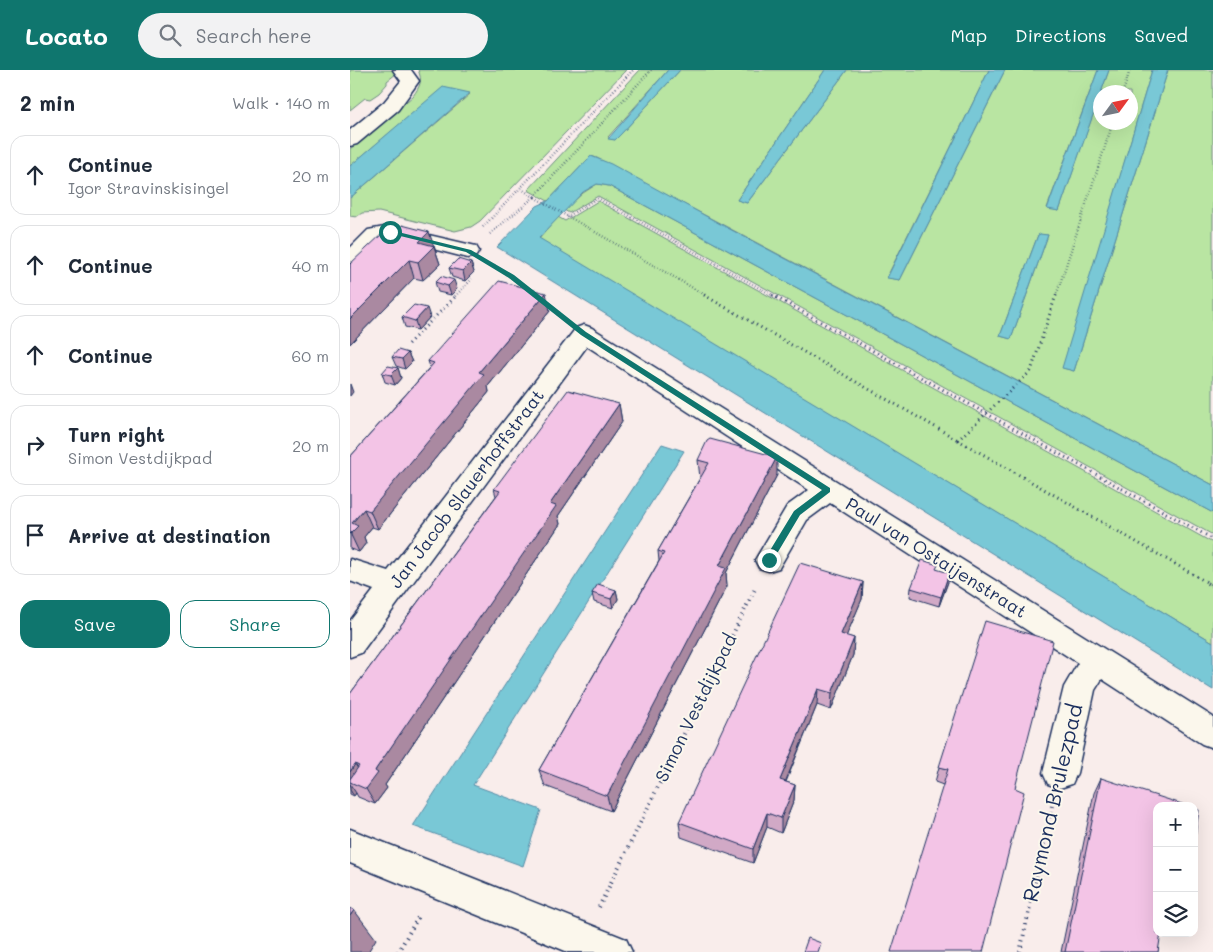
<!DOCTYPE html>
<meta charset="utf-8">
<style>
:root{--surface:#fff;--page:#f2f2f3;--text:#1f2937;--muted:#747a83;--line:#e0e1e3;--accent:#0f766e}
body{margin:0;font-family:Mali,sans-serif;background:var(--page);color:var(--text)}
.controls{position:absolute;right:15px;bottom:15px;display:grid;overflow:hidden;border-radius:10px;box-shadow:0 5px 20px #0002}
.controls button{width:45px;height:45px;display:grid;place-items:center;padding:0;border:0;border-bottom:1px solid var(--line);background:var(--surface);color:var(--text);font:25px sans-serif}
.compass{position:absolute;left:743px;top:15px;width:45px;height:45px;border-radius:50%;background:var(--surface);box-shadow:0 5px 20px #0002;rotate:57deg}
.stop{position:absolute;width:15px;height:15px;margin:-11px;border:4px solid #0f766e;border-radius:50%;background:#fff}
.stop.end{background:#0f766e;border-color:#fff;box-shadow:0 1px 5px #0008}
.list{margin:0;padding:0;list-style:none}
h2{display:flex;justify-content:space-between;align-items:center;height:65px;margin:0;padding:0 20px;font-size:21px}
h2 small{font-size:16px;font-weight:400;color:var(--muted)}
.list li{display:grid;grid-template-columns:32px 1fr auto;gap:15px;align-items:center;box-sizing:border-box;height:80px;margin:0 10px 10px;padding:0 10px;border:1px solid var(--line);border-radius:15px}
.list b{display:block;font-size:19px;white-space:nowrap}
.list p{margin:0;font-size:16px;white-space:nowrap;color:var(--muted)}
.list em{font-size:16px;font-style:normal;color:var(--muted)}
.actions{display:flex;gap:10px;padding:15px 20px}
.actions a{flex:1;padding:11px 0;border:1px solid var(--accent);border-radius:15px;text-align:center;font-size:18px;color:var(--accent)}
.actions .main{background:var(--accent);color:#fff}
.icon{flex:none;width:28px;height:28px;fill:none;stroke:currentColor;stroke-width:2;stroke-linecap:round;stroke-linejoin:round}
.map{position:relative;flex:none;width:863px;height:882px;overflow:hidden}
header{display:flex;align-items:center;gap:30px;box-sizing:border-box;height:70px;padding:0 25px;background:var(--accent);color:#fff}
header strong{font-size:24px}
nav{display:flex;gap:28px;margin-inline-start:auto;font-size:18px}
.search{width:350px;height:45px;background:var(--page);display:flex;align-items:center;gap:12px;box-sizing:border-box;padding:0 18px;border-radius:28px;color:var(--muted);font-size:19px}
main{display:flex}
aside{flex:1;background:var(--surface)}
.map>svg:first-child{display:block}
.green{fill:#b9e5a2;stroke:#6a8a80;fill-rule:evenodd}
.water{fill:#79c8d6;stroke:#538ba6}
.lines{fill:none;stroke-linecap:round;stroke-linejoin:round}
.minor-casing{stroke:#1b2f5e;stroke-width:3}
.path-far2{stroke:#1b2f5e;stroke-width:2.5;stroke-dasharray:0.5 2.5;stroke-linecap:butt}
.path-far1{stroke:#1b2f5e;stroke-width:3;stroke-dasharray:1 4;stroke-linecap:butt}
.path{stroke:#1b2f5e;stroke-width:4;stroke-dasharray:1 4.5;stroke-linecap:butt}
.minor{fill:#fbf7ec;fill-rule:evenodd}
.wall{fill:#d1a9c6;stroke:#1b2f5e}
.shaded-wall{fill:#aa89a1;stroke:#1b2f5e}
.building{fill:#f3c4e6;stroke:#1b2f5e}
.route{fill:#0f766e}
.labels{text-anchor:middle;stroke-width:4;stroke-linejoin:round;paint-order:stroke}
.street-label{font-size:18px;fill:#1b2f5e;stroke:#fbf7ec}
.near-street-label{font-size:21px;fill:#1b2f5e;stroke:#fbf7ec}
</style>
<header>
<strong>Locato</strong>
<div class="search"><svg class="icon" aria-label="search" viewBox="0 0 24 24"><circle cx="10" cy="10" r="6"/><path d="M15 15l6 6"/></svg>Search here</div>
<nav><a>Map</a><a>Directions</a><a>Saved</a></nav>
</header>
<main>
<aside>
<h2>2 min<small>Walk · 140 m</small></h2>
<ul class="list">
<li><svg class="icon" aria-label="ahead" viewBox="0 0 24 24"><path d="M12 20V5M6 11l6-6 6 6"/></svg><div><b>Continue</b><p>Igor Stravinskisingel</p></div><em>20 m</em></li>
<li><svg class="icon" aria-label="ahead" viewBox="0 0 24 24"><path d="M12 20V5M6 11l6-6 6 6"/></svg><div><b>Continue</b></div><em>40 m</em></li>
<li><svg class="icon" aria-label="ahead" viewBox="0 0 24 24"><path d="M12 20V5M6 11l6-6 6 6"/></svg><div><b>Continue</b></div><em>60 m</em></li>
<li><svg class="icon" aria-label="right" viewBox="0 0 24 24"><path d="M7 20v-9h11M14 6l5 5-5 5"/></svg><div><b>Turn right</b><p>Simon Vestdijkpad</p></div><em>20 m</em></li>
<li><svg class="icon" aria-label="arrive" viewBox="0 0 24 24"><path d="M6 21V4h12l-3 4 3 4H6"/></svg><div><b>Arrive at destination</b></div></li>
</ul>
<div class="actions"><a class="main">Save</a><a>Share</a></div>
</aside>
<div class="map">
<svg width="863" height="882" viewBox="0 0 863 882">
<rect width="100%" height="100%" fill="#f9edeb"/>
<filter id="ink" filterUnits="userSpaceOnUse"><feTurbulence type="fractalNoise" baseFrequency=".02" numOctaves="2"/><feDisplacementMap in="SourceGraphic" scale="10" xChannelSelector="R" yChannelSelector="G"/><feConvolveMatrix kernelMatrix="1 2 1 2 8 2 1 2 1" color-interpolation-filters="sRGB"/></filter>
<g filter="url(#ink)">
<g class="green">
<polygon points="0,0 51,0 37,11 37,14 29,23 20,29 15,28 0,40"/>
<path d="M68,0H276L130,151L121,157L105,161L29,142L12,143L6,147L0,146V128L120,24L93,18L0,96V79L63,26C70,16 73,11 68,0Z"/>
<path d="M290,0H318L258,67L265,70L271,64L330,0H475L387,130L397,133L497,0H639L537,207L550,210L655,0H748L697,138L709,141L750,24V52H780V22H751L759,0H802L713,298L724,301L818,0H863V415L247,88L241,86L198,131L178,120ZM688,165H698L661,269L650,266Z"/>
<polygon points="247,114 259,116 863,443 863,465 248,126 219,143 214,140 233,123"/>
<polygon points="248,131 863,473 863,572 189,169 208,147 215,151"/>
</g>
<g class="water">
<polygon points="318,0 330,0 271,64 265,70 258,69"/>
<polygon points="475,0 497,0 397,133 387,130"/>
<polygon points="639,0 655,0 550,210 537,208"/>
<polygon points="748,0 759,0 709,141 697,139"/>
<polygon points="802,0 818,0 724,301 712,298"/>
<polygon points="93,17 120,23 0,128 0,96"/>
<polygon points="241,86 261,94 374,156 863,415 863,443 259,116 247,114 233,122 189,168 863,572 863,620 147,177 187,136 198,131"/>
<polygon points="690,164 698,165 661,269 650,266 688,165"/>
<polygon points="312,374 334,381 123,715 191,740 173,796 63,756"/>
</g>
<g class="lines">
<defs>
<g id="minor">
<polygon points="43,0 61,0 69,11 48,40 7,74 0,76 0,60 34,32 51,11"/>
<path d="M40,156L126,176L129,181L126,186L118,188L40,168C23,172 17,192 0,197V178L18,160Z"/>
<polygon points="234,255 242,258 863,647 863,678 852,674 752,609 745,620 727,703 722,714 710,718 698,714 693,703 714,617 728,593 480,433 457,450 429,498 419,501 409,498 405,490 437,436 459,420 237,276 11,583 0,587 0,551 24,520 0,511 0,489 38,501 226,258"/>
<polygon points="0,759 276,869 282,882 218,882 0,793"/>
</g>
</defs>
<use href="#minor" class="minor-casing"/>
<g class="path-far2">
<polyline points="301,0 184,127 357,226"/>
<polyline points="773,22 780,0"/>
<polyline points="217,147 247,128 424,226"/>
<polyline points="133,157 283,0"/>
<polyline points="140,164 184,127 170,118"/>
<polyline points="144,196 178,219"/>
<polyline points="105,226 122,209"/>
<polyline points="706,226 763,52"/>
</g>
<g class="path-far1">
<polyline points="354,225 608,370"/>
<polyline points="422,225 863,469"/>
<polyline points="706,225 681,301 608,370 860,514"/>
<polyline points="196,234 211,245"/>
<polyline points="58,274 107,225"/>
</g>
<g class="path">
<polyline points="857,513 863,516"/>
<polyline points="249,837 405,519"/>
<polyline points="48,882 70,844"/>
<polyline points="670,882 702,736"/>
</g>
<use href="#minor" class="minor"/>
</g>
<g class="wall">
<polygon points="84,176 90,194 73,210 64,208 0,274 0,194"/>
<polygon points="121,193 124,202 115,211 102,207 99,198"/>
<polygon points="91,206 107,219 101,225 88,222 85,212"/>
<polygon points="200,241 138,316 139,322 28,459 22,457 14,467 16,473 9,482 0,479 0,387 80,297 78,291"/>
<polygon points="52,247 80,247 68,260 55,257"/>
<polygon points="58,283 62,292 55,299 46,296 42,287"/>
<polygon points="48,298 51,308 45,315 35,312 32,303"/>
<polygon points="269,334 272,352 208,446 210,454 35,715 37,718 25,734 8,727 6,723 4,726 0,724 0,624 146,426 144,419"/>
<polygon points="348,390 427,405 376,503 377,516 261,741 195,716 189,700 309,491 308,481 350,408"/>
<polygon points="513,512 512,529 496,566 504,568 503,585 481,640 467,635 436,712 445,715 444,730 431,763 417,757 403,793 331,767 329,752"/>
<polygon points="598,512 589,536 560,527 561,518"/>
<polygon points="266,520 268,529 263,538 244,532 242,523"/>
<polygon points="589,697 665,718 593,715 585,712"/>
<polygon points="751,708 807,736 808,882 711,882 744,723"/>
</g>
<g class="shaded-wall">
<polygon points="79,162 90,194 73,210 68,192 69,172"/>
<polygon points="59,190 64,208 0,274 0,249"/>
<polygon points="121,193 124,202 115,211 113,201"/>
<polygon points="104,210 107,219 101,225 98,216"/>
<polygon points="196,223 200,241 138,316 139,322 28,459 20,441 129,302"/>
<polygon points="77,238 80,247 68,260 65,251"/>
<polygon points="58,283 62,292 55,299 52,289"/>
<polygon points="48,298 51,308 45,315 41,305"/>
<polygon points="0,314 3,322 0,326"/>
<polygon points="269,334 272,352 208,446 210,454 35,715 37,718 25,734 16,719 26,699 200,434"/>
<polygon points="427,387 427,405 376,503 377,516 261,741 257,726 369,496"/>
<polygon points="14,439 22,457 14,467 16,473 9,482 1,465 2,453"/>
<polygon points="599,503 598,512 589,536 591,527"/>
<polygon points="513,512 512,529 490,581 491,564"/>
<polygon points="266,520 268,529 263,538 261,529"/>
<polygon points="504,568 503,585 481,640 482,623"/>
<polygon points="468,619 467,635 430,725 430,710"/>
<polygon points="5,694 15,710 0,712 0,702"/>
<polygon points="0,714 6,723 4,726 0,720"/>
<polygon points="445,715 444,730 431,763 431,748"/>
<polygon points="417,743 417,757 403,793 403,779"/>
<polygon points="4,840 26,869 18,882 0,882 0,846"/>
</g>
<g class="building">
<polygon points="52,155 79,162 69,172 84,176 68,192 59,190 0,249 0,194 33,163 41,165"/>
<polygon points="108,189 121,193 113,201 99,198"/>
<polygon points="91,206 104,210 98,216 85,212"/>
<polygon points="149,211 196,223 129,302 134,304 20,441 14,439 2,453 8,456 0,464 0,387 84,293 78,291"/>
<polygon points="64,235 77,238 65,251 52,247"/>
<polygon points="48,280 58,283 52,289 42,287"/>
<polygon points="38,296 48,298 41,305 32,303"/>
<polygon points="218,320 269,334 200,434 206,436 26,699 25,701 28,703 16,719 0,712 0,709 9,696 5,694 0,702 0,624 150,421 144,419"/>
<polygon points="360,369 427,387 369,496 376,498 257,726 189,700 314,483 308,481 359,393 348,390 357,371"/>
<polygon points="572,490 588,495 586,499 599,503 591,527 561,518"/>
<polygon points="450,493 513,512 491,564 504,568 482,623 468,619 430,710 445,715 431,748 417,743 403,779 329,752"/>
<polygon points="248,514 266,520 261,529 242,523"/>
<polygon points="635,551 703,571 665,718 674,722 633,882 541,882 598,699 589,697"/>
<polygon points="751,708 838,736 807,736 807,863 811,863 808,882 715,882"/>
<polygon points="844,738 849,740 844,774"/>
<polygon points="0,838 4,840 0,846"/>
<polygon points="458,868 471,873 468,882 453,882"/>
</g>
</g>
<polygon class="route" points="40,160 121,180 164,205 236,262 480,418 480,422 450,445 422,492 416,492 416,487 444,441 472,420 231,265 159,208 116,182 38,163 38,160"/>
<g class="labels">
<g class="street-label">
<text transform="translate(117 419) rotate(-53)" y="6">Jan Jacob Slauerhoffstraat</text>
<text transform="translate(586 488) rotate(32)" y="6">Paul van Ostaijenstraat</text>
<text transform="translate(346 638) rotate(-64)" y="6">Simon Vestdijkpad</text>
</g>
<g class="near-street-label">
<text transform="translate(703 733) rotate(-77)" y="7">Raymond Brulezpad</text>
</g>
</g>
</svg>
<div class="controls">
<button>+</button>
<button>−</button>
<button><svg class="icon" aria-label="layers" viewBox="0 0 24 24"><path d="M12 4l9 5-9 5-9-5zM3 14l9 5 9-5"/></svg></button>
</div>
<svg class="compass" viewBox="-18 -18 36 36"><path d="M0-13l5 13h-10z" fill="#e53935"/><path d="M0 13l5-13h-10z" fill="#747a83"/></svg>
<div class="stop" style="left:40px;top:162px"></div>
<div class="stop end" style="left:419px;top:490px"></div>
</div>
</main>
